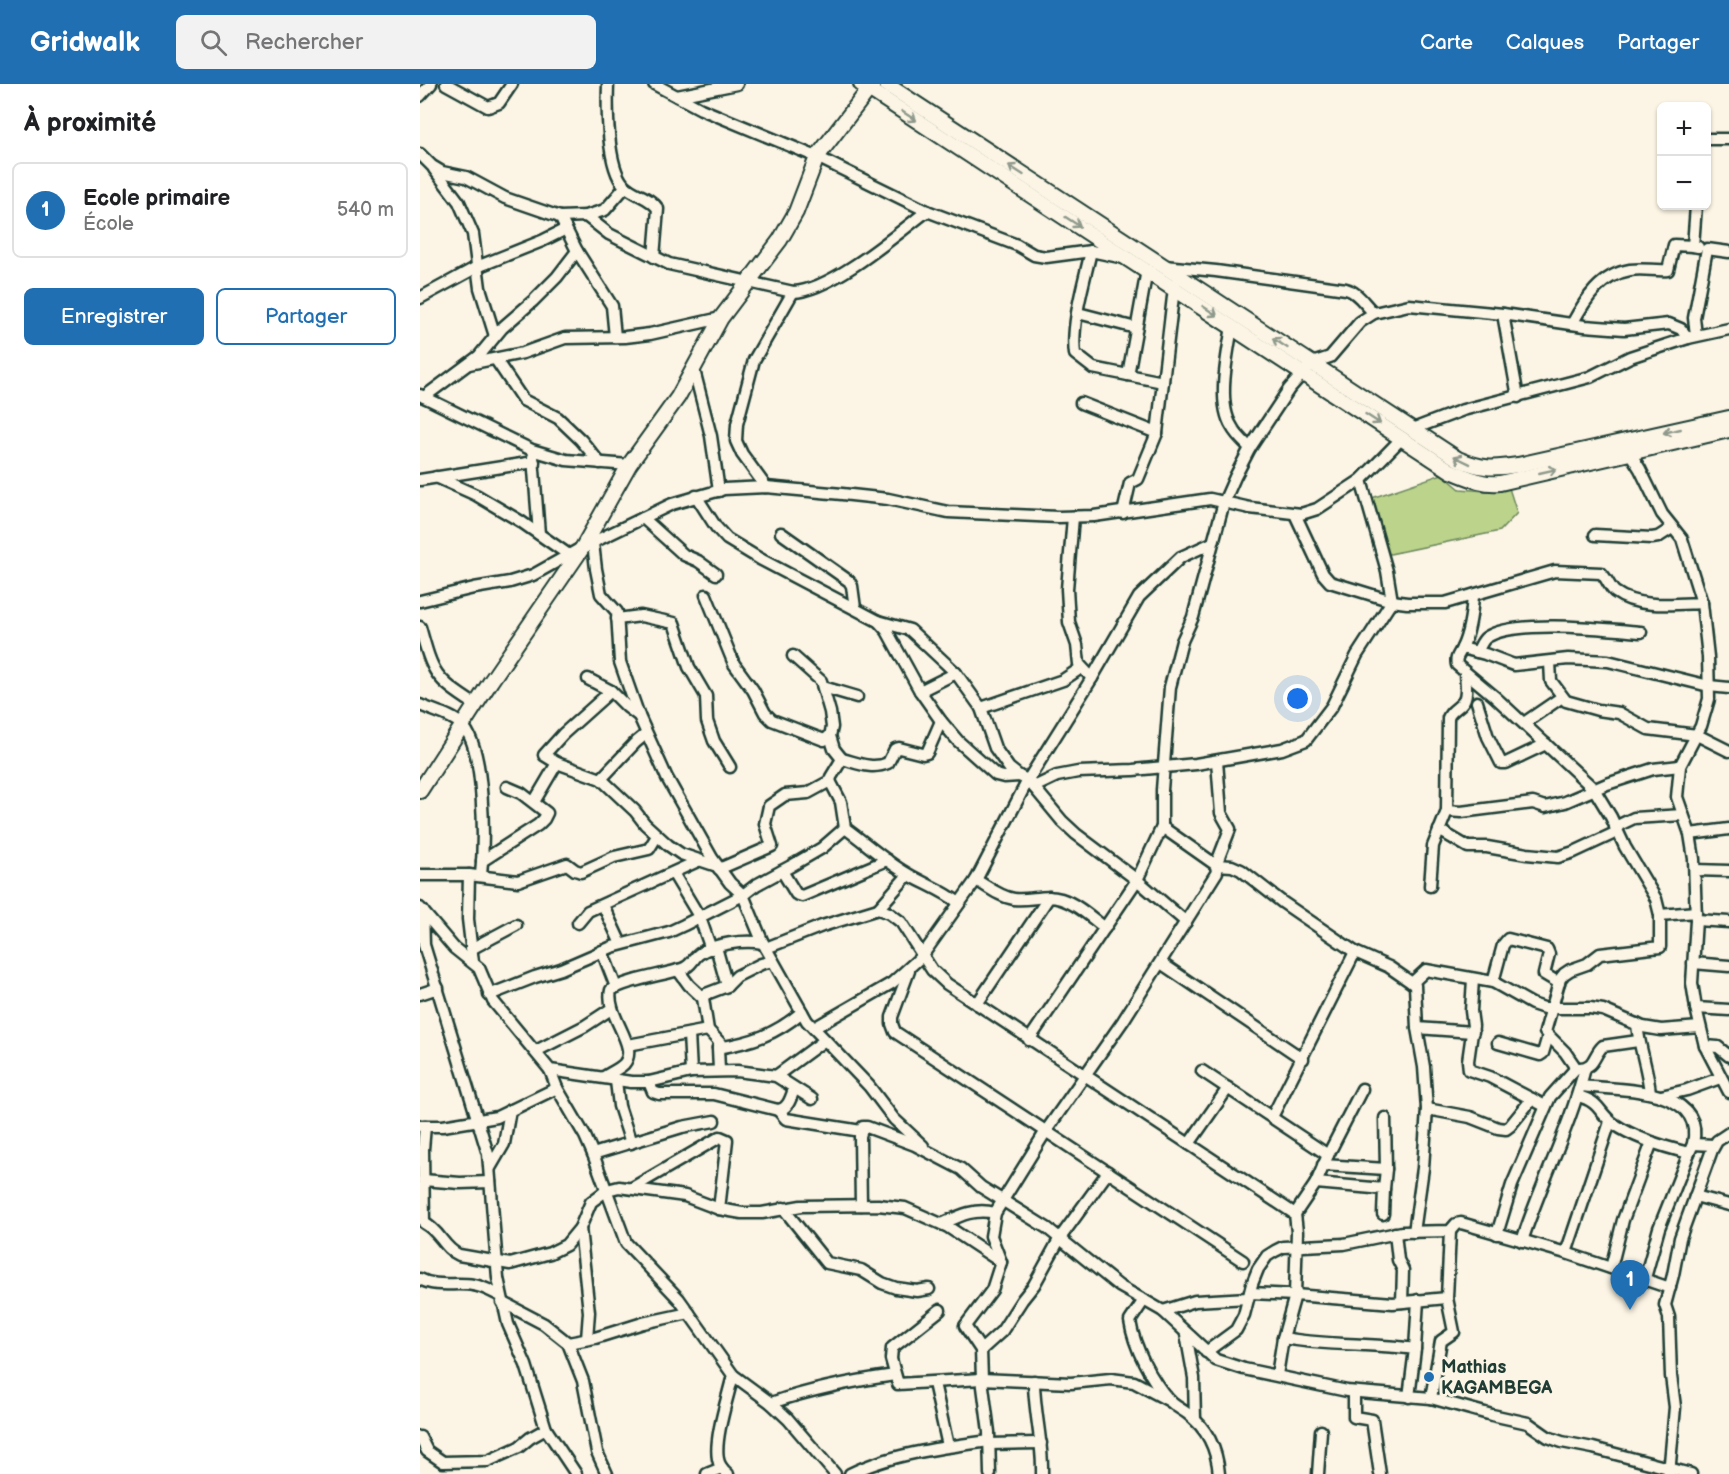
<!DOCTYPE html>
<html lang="fr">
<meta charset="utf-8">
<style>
:root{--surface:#fff;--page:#f2f2f2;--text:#202124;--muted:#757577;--line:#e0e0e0;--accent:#1f6fb2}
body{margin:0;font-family:"Balsamiq Sans",sans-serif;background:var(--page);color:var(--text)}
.controls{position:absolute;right:18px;top:18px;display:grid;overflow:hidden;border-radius:9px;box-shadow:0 2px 4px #0004}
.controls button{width:54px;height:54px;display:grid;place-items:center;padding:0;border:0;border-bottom:2px solid var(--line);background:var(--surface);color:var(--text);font:30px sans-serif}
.you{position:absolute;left:878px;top:615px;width:21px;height:21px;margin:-15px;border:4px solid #fff;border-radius:50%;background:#1a73e8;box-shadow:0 0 0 9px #1a73e833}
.badge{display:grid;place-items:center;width:39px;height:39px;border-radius:50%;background:var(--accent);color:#fff;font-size:20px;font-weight:700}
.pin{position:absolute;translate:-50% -50px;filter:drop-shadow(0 2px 3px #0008)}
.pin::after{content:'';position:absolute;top:32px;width:21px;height:18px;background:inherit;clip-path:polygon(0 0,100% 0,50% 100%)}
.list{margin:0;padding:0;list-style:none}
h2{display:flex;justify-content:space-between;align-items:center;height:78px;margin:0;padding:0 24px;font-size:26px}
h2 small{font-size:20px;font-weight:400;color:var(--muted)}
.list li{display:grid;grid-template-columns:39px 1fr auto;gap:18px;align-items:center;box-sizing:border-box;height:96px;margin:0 12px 12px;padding:0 12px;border:2px solid var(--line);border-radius:9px}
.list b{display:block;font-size:22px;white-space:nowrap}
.list p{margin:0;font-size:20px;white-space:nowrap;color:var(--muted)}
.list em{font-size:20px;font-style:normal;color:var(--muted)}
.actions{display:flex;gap:12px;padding:18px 24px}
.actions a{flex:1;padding:14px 0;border:2px solid var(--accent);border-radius:9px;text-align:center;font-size:21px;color:var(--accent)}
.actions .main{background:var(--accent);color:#fff}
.icon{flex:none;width:33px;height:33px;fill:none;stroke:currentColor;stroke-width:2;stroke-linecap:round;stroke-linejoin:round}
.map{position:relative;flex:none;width:1309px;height:1390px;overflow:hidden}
header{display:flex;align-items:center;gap:36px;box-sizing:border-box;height:84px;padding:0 30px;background:var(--accent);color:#fff}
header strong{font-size:28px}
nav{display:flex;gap:33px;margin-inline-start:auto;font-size:21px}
.search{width:420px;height:54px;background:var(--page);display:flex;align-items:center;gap:15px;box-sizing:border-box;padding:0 21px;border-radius:9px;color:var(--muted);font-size:22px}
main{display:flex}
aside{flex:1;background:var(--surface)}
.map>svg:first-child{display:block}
.green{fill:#bbd38a;stroke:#6d885f;stroke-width:1.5}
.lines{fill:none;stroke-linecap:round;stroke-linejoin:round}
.minor-casing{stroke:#1f3d34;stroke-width:15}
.tertiary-casing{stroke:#1f3d34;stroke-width:18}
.minor{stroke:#fcf5e5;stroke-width:10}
.tertiary{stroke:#fcf5e5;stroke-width:14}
.oneway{stroke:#8e998c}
.poi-dot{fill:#1f6fb2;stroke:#fcf5e5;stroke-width:2}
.labels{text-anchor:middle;stroke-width:6;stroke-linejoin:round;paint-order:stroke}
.poi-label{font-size:18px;font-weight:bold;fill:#1f3d34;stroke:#fcf5e5;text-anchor:start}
</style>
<header>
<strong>Gridwalk</strong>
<div class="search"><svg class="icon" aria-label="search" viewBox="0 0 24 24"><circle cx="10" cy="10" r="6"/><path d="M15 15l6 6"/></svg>Rechercher</div>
<nav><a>Carte</a><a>Calques</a><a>Partager</a></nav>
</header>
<main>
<aside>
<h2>À proximité<small></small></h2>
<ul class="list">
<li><span class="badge">1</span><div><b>Ecole primaire</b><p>École</p></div><em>540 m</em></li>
</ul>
<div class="actions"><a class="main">Enregistrer</a><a>Partager</a></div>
</aside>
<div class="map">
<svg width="1309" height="1390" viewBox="0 0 1309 1390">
<rect width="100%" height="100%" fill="#fcf5e5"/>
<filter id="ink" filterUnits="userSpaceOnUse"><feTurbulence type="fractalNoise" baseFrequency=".0167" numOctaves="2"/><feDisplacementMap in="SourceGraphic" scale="12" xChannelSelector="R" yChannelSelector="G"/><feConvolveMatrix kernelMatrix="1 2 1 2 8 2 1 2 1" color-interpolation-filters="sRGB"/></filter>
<g filter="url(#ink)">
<polygon class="green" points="1022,390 1040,405 1066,407 1089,404 1097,429 1080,447 965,471 949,415"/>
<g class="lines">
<defs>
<g id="minor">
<polyline points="26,0 68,23 79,19 92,0"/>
<path d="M188,0C187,25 187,83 204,101C214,111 231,113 238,125L234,173"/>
<polyline points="234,0 281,25 397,73 507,127 597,161 614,171 626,173 671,167 704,174"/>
<polyline points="0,12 11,0"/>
<polyline points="257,12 317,0"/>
<polyline points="1286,55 1309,55"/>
<path d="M0,70L12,82L22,88L46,93L85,114L140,133L166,132L189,150L249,180L373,208C411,207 477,150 507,127"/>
<polyline points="14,85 39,118 53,150 60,204 75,252"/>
<polyline points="1276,122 1273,162 1278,163"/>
<polyline points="166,132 185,126 205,103"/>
<polyline points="157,167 192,222 195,253"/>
<path d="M671,167C664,198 651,240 655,270L673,284L743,298"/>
<path d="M744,182L796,187L926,205C938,208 944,220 954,229L989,221L1083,230L1165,242L1204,245L1249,240L1261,245L1268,254"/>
<polyline points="0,214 57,183 122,157 146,145"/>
<polyline points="658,229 716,244"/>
<polyline points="1083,230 1098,313"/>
<path d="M1152,240C1165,216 1180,191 1210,186C1222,184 1235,187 1248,186L1254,161L1273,162"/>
<path d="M812,242C808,270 796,318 812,343C816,351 824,358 830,364"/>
<polyline points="1276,251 1274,234 1287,165 1309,168"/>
<polyline points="76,276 103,316 138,334 161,356 180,379"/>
<polyline points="49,280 103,269 145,254 205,253 230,250 301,234"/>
<polyline points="274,286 291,352 299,407"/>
<polyline points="708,291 727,186"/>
<polyline points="0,311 112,366 146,376 209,381"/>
<polyline points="4,313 59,272 82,244 113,217 137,193 157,167 140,133"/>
<polyline points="661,319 737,349 718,395 710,399 703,429"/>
<polyline points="993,345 1043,326 1170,293 1210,273 1268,254 1309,245"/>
<polyline points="737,349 754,204"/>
<polyline points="1210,369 1220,385 1242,430 1262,455 1282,519 1288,573 1289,615 1281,642 1260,682 1257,713 1270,750 1274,775 1276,836 1272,899 1276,924 1285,962 1309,1008"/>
<polyline points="113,373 119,450"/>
<polyline points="16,393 56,411 100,437 149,471"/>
<polyline points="0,396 114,378"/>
<polyline points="346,403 322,370 316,357 317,340 334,276 373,208"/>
<polyline points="276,412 296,443 307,455 340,475 458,537 467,547 500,607 521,637 538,657 576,691 584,693 599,692"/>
<path d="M875,430L903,490L910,498L972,517L987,519H1025L1135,487L1181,489C1187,494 1189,503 1195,508C1218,525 1255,520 1282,519"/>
<polyline points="223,434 264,471 278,477 296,490"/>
<polyline points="361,449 429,497 432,502 435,524"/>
<polyline points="1175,451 1232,454 1238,453 1252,444"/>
<polyline points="173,459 176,485 181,510 197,528 200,578 219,632 247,694 292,774 310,799 323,811 343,859 387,937 449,1002 474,1035 503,1062"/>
<polyline points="286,511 314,580 333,606 345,629 352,636 404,656 410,652"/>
<path d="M1053,511C1052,529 1050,547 1042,564C1039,571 1035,573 1037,581L1074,612L1174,705L1191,733L1205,763L1236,815L1240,831V863L1180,870L1167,880L1150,886L1144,890L1140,895L1125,948L1145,968L1156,984L1130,1013L1092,1101L1077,1150"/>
<polyline points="0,517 54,504 90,498 113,491 163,463 252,420 304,405 346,403 422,410 468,415 528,428 638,433 674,432 790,415 830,424 881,430 897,425 941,396 982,354"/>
<polyline points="197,535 221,532 254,539 269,583 286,612 287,637 294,657 310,683"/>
<polyline points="458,537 490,546 536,589 561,624 643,596 661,584"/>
<path d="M0,543C13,590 14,594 56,621"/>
<polyline points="1042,564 1065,570 1094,581 1148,575 1188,577 1289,602 1309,604"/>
<path d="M1057,568C1060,563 1062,556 1067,553C1095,535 1186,545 1221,548"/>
<polyline points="1130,578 1131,597 1146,617 1178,626 1199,629 1228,645 1277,651 1309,667"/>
<polyline points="672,594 719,513 761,473 792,459"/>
<polyline points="168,595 191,607 207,623 219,632"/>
<polyline points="403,603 437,613"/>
<polyline points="191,607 143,650 124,671 137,679 181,695 215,727 225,740 248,761 261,770 297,782"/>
<polyline points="500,607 536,589"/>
<polyline points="1057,618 1068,653 1081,679 1086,679 1126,660"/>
<path d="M0,621C13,627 32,631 42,641C66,664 64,760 61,792"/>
<polyline points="561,624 575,664 589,684 599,692 608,696 642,737 656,750 717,796 766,838"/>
<polyline points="1104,639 1142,613"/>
<path d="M422,675C438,679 452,686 468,679L475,665L479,664L503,670L507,669L521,637"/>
<polyline points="181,695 215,659 226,650"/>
<path d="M410,697L421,718L425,744C446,759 464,776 486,789C504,800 523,806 539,819"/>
<polyline points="614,703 637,692 658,688 713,686 776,680 862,665 886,656 912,622 937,571 972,517 967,487 941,396"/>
<polyline points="114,718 137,679"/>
<polyline points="1027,727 1041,728 1113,719 1125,723 1145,718 1187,700 1233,685 1260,682"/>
<polyline points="742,743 796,781 812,782 821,786 862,818 935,868 969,883 995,901 997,944 1004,983 1007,1025 1003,1084 994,1148"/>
<polyline points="1195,743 1214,734 1263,731"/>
<polyline points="1019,746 1048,763 1067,763 1107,770 1138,773 1154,768 1197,748"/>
<polyline points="1270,750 1309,745"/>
<polyline points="62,777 118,741 124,735 127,729 101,709 87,703"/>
<polyline points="299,785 352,762 345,740 349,722 365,711 388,709 410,697 411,693 422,675 414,665 410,652 412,643 410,628 401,597 373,572"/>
<polyline points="1275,786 1309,787"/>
<polyline points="362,787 376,810 382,812 467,776"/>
<polyline points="253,789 280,834 291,865"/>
<polyline points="0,791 49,791 98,797 147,780 155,786 161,788 194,773 229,765 237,752"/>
<polyline points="49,791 48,835 53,878"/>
<path d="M556,796C568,803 580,813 594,815C610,817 625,810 641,815C657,820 672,834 685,844"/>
<path d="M1010,802L1013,762L1027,727L1028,634C1031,626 1037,625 1042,619C1049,612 1045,598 1045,589"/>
<polyline points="183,821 201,860"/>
<polyline points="0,824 34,864 59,884 73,917 130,986 211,998 229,998 271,988 317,987 356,992 392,1015"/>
<polyline points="458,825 488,791"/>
<polyline points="3,827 4,861 68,1070 78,1194 88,1240 106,1281 126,1345 156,1390"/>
<polyline points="1240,831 1276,828"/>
<polyline points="1276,836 1309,838"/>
<polyline points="158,839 168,827 278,777"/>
<polyline points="296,863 307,902"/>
<polyline points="346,864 402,842 458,825 469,829 481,838 512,886 527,900 875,1130"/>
<polyline points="51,865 96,841"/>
<polyline points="182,867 196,903"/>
<polyline points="741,879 883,975"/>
<polyline points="1273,879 1309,882"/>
<polyline points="258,886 269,901 283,914 288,946 300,959 298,964 299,986"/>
<polyline points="489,887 472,933 472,940 475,948 823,1177"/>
<polyline points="1053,895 1051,927 1053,942 1048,977 1049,986 1070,993 1125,1022"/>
<polyline points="1073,898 1083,861 1088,855 1127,865 1129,870 1124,890 1139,899"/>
<polyline points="992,899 1006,886 1073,898 1112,920 1124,924 1170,924 1183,926 1223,943 1241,946 1280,943"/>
<polyline points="0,910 18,904"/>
<polyline points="69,911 115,893 141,885 192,863 249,848 264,841 323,811 336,801 371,782 402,764 425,744"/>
<polyline points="281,912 307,902 317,892 341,880 353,877"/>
<polyline points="557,920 629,813"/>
<polyline points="1276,924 1309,926"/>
<path d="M1217,940C1219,964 1228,985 1230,1009"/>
<polyline points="394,944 472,899 502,872 556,796 608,696 672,594 659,580 657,561 649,538 647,505 653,433"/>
<polyline points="997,944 1053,948"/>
<polyline points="269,950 271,988"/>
<polyline points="609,956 717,796 742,743 742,706 750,603 762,557 773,533 804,418 815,393 830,364 869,305 892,279 910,273 940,238 954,229"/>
<polyline points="1078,959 1120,971 1123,969 1128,952"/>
<polyline points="208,961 288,946"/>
<polyline points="1285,962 1298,963 1309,972"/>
<path d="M298,964C332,958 355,951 382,928"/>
<polyline points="116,967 165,942 191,925"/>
<path d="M1159,984C1175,984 1173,971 1183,962L1218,957"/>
<polyline points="130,986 137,1004 165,1052 173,1070 206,1159 259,1215 313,1291 351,1319 368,1335 415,1390"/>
<polyline points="782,987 908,1071"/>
<polyline points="356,992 405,956"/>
<path d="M184,993C190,989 199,985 204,980C220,962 185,932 191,906C207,896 243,891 262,885C272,882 272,875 279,870C294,859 325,856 343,859"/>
<polyline points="196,997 199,1022 211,1059"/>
<path d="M229,998L233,1008L239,1010H294L358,1026C368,1025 371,1014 374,1005"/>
<path d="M1161,1002C1197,1006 1286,1002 1273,1060"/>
<path d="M1158,1012C1181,1018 1178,1029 1194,1040C1216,1055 1244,1063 1269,1069L1273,1060L1294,1061"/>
<polyline points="1241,1012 1267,1006 1300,994"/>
<polyline points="1007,1025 1050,1033 1078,1044 1086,1045 1090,1042 1112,1015"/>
<polyline points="358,1026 366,1035 441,1047"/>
<polyline points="852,1033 935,868"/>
<polyline points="0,1042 23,1042 77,1033 137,1004"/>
<path d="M5,1042L3,1065L4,1139C21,1148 23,1164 39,1171L90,1180L130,1169L146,1161L160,1144L171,1118L187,1106L199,1103L265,1112L299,1125L322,1129H342L381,1122L458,1121L485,1124L528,1143L581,1178"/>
<polyline points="769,1060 808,1004"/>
<polyline points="173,1070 262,1043 294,1037"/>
<polyline points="903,1081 966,1085"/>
<polyline points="70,1084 84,1060 90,1026"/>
<polyline points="3,1096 40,1099 70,1098"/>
<polyline points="896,1099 964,1105 963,1130"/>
<polyline points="212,1104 300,1053 307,1056 299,1125"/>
<polyline points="964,1105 966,1085 965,1034"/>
<polyline points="1275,1112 1309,1121"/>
<polyline points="441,1121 440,1052 443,1043 447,1043 495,1061 541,1085 561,1103 627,1144 699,1202 743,1227 796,1276 824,1285 927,1307 1011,1314 1072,1331 1108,1339 1128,1353 1142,1358 1173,1364 1271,1390"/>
<polyline points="363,1124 407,1179 441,1186 462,1199 476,1204 497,1207 509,1205"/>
<path d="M522,1140C541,1131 555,1124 575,1129"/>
<polyline points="160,1144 169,1228 167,1255"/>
<polyline points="975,1149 978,1176 983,1186 982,1218"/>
<path d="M1102,1157C1121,1098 1150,1044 1165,984"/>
<polyline points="1146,1169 1190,1038"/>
<polyline points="1191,1184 1203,1136 1232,1058"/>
<polyline points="1225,1194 1239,1144 1269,1069"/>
<path d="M0,1195C16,1204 36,1198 53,1201C63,1202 72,1208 81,1212"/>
<polyline points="830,1209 875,1211 973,1219 1027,1214 1030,1147"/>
<path d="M724,1216L710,1237C714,1263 731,1296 749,1316C754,1322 762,1325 768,1330C788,1345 797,1365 799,1390"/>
<polyline points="82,1218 124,1240 148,1259 163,1297 177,1368 187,1390"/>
<polyline points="520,1226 472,1264 471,1275 478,1300 562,1295 651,1299 691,1295 714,1298 750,1317"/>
<polyline points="743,1227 775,1217 828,1214"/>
<polyline points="766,1250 774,1294 775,1336"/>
<path d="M863,1254C906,1262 951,1259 995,1265L989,1313"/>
<polyline points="148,1259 175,1254 223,1239 269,1229"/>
<polyline points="995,1265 998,1216"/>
<polyline points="561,1266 582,1247 602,1216 614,1201 640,1154 688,1088"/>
<polyline points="786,1268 816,1246 824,1231 832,1200 838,1185 847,1172 855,1167 863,1163 924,1160 982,1148 1030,1147 1036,1140 1041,1139 1146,1169 1250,1204"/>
<polyline points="857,1291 863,1254 875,1211 877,1148 875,1130 896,1099 908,1071 942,1005"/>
<path d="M614,1297C614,1328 623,1358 622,1390"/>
<polyline points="514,1299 528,1362"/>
<polyline points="934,1308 934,1333 952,1336 960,1390"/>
<polyline points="1011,1314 1021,1257 1034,1248 1027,1214"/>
<path d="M351,1319C392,1305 432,1297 475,1291"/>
<polyline points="0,1353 7,1367 23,1378 68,1377 99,1363 110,1354 126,1345"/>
<polyline points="569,1360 621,1359"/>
<polyline points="287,1390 302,1384"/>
<path d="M308,1390C303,1386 299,1382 298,1375C294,1354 308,1313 313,1291"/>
<path d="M430,1390C469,1370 525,1363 569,1357"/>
<polyline points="570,1390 569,1348 562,1295 561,1266 545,1242 572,1206 581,1178 571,1152 575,1129 626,1047 703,937 797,788 796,781 810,745 801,729 797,677"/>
<polyline points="898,1390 901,1347"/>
<polyline points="1249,1390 1255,1323 1251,1292 1249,1233 1245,1221 1253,1191 1260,1154 1292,1066 1297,1057 1309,1049"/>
</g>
<g id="tertiary">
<path d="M441,0L1031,387C1047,393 1062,401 1080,399L1309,346"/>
<path d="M466,0L1038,375C1062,385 1072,385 1098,381L1309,334"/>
<polyline points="0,707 71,597 163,463 209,381 258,313 301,234 360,156 376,128 397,73 453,0"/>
</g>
</defs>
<use href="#minor" class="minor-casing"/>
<use href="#tertiary" class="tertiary-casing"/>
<use href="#minor" class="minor"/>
<use href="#tertiary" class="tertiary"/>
</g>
<defs><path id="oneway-shaft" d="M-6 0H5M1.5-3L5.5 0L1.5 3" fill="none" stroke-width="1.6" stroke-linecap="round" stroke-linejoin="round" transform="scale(1.5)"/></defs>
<g class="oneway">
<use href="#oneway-shaft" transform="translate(489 32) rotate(33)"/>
<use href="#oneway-shaft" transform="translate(596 86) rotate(-147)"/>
<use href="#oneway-shaft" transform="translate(653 138) rotate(33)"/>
<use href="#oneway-shaft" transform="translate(790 227) rotate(33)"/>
<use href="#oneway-shaft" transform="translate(860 259) rotate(-147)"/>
<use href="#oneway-shaft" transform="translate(953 335) rotate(33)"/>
<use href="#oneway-shaft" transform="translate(1252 347) rotate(167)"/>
<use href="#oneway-shaft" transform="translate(1042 376) rotate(-154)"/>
<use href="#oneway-shaft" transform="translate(1128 387) rotate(-13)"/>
</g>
</g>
<circle class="poi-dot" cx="1009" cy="1293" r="6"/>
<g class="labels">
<g class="poi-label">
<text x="1021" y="1289">Mathias<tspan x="1021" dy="21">KAGAMBEGA</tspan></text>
</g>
</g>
</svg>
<div class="controls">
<button>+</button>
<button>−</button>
</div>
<div class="you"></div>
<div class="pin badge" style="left:1210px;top:1226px">1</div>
</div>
</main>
